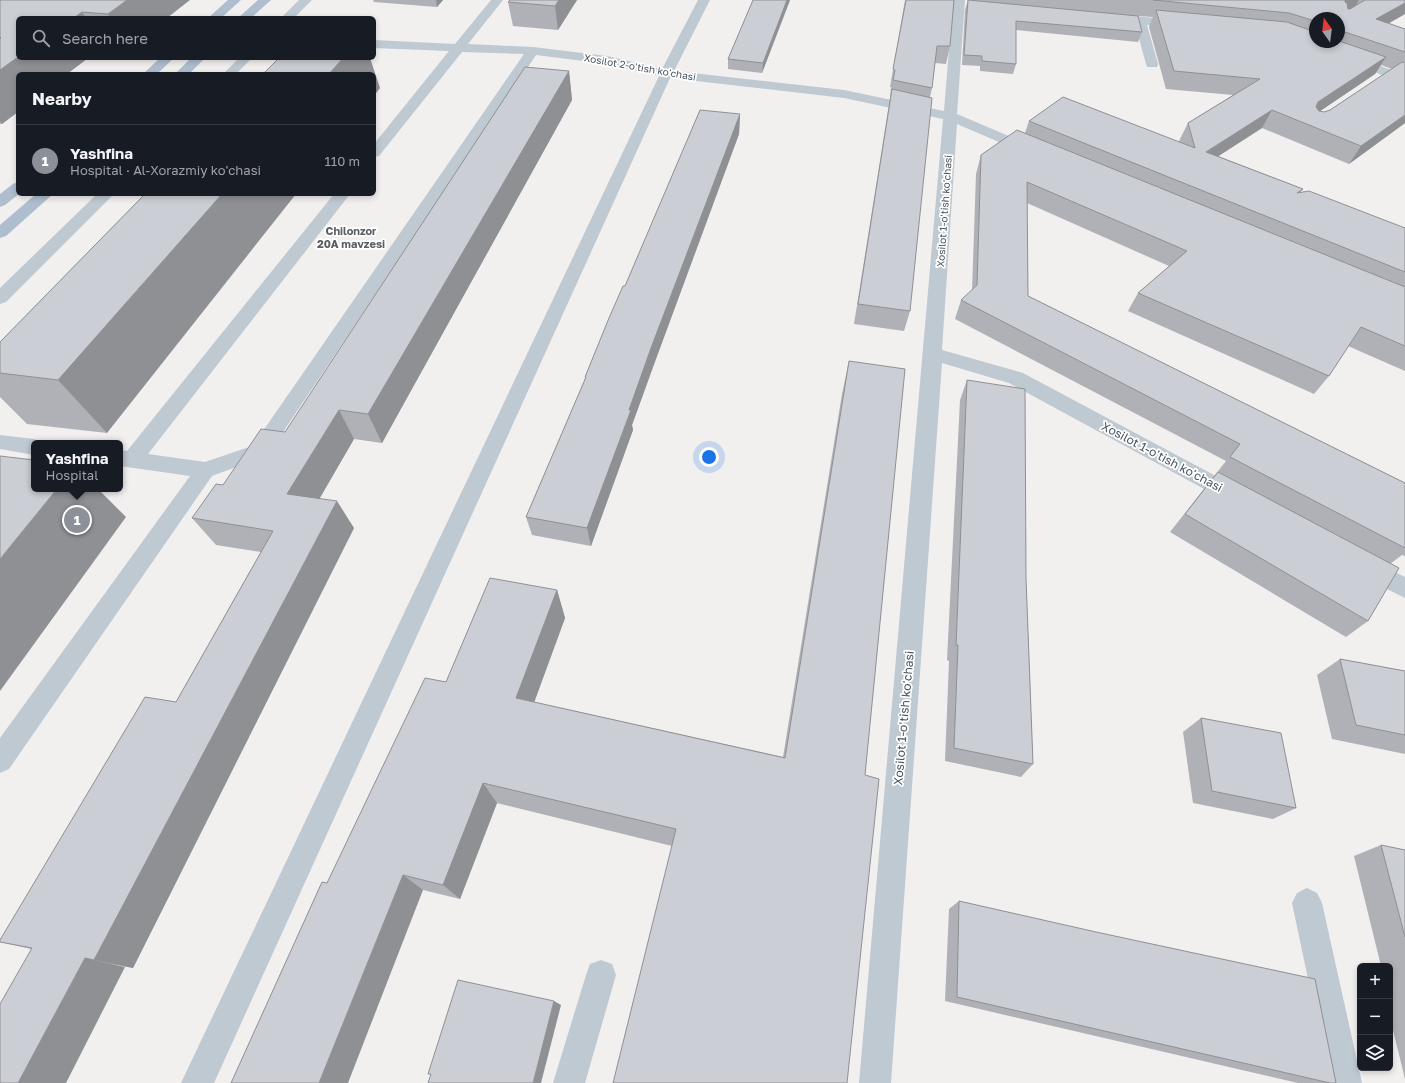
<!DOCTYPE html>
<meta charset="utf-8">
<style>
:root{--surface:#171b24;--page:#242831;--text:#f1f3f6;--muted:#9ea1a6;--line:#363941;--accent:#8c9099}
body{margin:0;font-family:"Golos Text",sans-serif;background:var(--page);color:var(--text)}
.controls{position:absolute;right:12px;bottom:12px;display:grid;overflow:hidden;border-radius:6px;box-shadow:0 2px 6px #0003}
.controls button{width:36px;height:36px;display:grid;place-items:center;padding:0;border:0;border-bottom:1px solid var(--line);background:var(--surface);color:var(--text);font:20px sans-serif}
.compass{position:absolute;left:1309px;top:12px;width:36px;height:36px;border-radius:50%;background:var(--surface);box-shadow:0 2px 6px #0003;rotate:346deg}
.you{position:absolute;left:709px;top:457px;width:14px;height:14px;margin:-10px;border:3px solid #fff;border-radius:50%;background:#1a73e8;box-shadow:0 0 0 6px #1a73e833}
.badge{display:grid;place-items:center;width:26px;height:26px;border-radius:50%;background:var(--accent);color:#fff;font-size:13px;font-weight:700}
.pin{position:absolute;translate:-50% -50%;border:2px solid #fff;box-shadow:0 1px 4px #0006}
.popup{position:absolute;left:31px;top:440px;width:92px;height:52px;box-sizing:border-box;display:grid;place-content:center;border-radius:6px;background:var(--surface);filter:drop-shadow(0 1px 3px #0005);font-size:13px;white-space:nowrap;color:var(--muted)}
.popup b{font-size:15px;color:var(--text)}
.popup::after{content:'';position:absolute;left:50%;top:100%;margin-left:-8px;border:8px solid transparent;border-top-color:var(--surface)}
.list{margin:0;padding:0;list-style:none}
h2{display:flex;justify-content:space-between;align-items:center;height:52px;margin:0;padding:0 16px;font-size:17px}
h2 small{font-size:13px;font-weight:400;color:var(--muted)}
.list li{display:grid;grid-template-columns:26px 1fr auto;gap:12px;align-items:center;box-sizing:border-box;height:72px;padding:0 16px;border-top:1px solid var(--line)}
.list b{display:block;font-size:15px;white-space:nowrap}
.list p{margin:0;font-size:13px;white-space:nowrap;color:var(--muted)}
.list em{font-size:13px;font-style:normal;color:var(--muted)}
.icon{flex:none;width:22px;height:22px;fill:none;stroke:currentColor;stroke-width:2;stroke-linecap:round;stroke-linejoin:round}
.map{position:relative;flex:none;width:1405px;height:1083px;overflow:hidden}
.search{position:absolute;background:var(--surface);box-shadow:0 2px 6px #0003;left:16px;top:16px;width:360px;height:44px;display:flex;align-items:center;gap:10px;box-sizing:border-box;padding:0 14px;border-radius:6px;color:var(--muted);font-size:15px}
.panel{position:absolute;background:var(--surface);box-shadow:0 2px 6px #0003;left:16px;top:72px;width:360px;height:124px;border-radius:6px}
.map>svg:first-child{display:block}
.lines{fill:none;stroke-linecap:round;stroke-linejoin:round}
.minor{fill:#bfc9d1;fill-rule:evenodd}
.major{fill:#aebecf;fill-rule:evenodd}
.wall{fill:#afb1b6;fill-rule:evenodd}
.shaded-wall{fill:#8e9094}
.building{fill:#cbced4;stroke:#8e9094}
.labels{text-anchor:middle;stroke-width:3.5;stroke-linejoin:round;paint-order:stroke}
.far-street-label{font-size:10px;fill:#46525d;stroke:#fff}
.far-neighbourhood-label{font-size:11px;font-weight:bold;fill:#5b5f64;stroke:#fff}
.street-label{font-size:12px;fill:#46525d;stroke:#fff}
</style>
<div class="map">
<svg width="1405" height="1083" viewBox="0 0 1405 1083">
<rect width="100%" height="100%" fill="#f2efef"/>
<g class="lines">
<g class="minor">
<polygon points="299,0 312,0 294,18 281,18"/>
<polygon points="491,0 503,0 468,44 533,47 607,56 662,69 698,0 710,0 674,71 844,90 944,111 953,0 965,0 957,114 1037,148 1039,151 1037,154 1032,155 1027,154 957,124 942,350 1023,373 1242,490 1246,496 1242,502 1235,504 1228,502 1009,383 942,363 891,1083 859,1083 943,119 844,98 670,78 214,1083 181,1083 659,76 607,64 536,55 279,438 263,457 212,476 9,769 0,773 0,738 190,476 120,466 120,450 127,451 334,194 350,194 148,454 205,462 249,447 265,428 524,54 462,52 379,156 374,157 374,144 449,51 374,48 374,40 455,44"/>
<polygon points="1109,14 1180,20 1184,21 1186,24 1184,27 1180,28 1147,25 1158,64 1157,67 1147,67 1146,64 1135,24 1105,21 1103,18 1105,15"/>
<polygon points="1350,55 1405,75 1405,83 1346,62 1344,59 1346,56"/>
<polygon points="239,58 252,58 236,74 223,74"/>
<polygon points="97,194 114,194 6,302 0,304 0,288"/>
<polygon points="0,435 34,439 42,443 34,443 34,455 0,449"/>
<polygon points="1365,558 1405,577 1405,598 1357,574 1354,567 1357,560"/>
<polygon points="1307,888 1317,893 1322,903 1362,1083 1330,1083 1292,903 1297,893"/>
<polygon points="601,960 612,964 616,975 585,1083 553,1083 586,975 590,964"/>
</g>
<g class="major">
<polygon points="228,0 241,0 221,18 208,18"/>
<polygon points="258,0 271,0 251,18 238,18"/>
<polygon points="160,58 174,58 157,74 143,74"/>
<polygon points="191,58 205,58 189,74 175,74"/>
<polygon points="18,182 19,194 5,205 0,207 0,194 13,184"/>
<polygon points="36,194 53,194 6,236 0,238 0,225"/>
</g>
</g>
<g class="wall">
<polygon points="0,0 167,18 18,18 88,58 67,74 18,74 2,124 0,124"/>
<polygon points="373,0 443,0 437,7 374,2"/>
<polygon points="577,0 558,30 513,26 508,2"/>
<polygon points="753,0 790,0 762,73 728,69 728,59"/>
<polygon points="905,0 950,46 946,64 935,63 932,88 930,97 910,311 904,331 854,324 890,98 891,87 890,87"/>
<path d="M968,0L1092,12L969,0H1405V14L1388,24L1405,29V123L1349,164L1262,128L1218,156L1303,189L1300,193L1405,228V371L1348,346L1329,376L1314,394L1128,311L1138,293L1169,266L1027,203L1028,296L1405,483V556L1402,555L1390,564L1368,621L1346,637L1170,532L1226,461L955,319L961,300L972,291L976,174L981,155L1025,133L1029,121L1179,142V141L1188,123L1233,95L1166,89L1149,27L1153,17L1138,16L1142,32L1138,42L1016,30V64L1013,74L980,71V66L962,65L965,10ZM1315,18H1339V42H1315ZM1381,65L1392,69L1330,110L1324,112L1320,111L1375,74Z"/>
<polygon points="569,71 572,100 382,443 354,439 319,499 354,528 133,968 31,949 0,942 176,702 261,552 216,545 192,518 223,485 285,432"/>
<polygon points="740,114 739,134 653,367 632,425 633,430 591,546 532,535 526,517 585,380 585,377 625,286"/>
<polygon points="145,194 107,433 27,424 0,397 0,342"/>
<polygon points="849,361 865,775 672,846 497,803 460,899 423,890 327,883 446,682 557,590 565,618 534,702 783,757 842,394"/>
<polygon points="967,380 1026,578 1033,764 1021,777 945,761 949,661 947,660 960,400"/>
<polygon points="1340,659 1405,671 1405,754 1332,739 1317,675"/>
<polygon points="1201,718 1296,808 1273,819 1193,803 1183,732"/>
<polygon points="1381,845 1405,850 1405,1079 1390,1018 1390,966 1381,966 1354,856"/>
<polygon points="959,901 1336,1083 1298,1083 945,1001 949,909"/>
</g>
<g class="shaded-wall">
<polygon points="127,0 190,0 167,18 110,18 108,14"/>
<polygon points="436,0 443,0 437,7"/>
<polygon points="559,0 577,0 558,30 555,6"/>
<polygon points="787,0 790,0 762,73 763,63"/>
<polygon points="1345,0 1359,0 1355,7 1335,17"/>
<polygon points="1405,3 1405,14 1365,36 1376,19"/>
<polygon points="82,12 86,18 74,18"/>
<polygon points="18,57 18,58 88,58 67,74 18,74 18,112 2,124 0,121 0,70"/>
<polygon points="1386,57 1375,74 1307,120 1318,102"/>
<polygon points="343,58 370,58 380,88 374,96 374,74 329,74"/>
<polygon points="569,71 572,100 382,443 368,414"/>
<polygon points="1272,110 1262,128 1197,170 1206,152"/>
<polygon points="740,114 739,134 653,367 632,425 633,430 591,546 587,528 651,348"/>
<polygon points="1405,115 1405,123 1349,164 1361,146"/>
<polygon points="222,194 296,194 107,433 58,380"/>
<polygon points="339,410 354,439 306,522 287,494"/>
<polygon points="57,489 98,489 126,517 0,691 0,559"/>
<polygon points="337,501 354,528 133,968 94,960"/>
<polygon points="557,590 565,618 527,722 516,698"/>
<polygon points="483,783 497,803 460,899 443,885"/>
<polygon points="403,875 423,890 348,1083 319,1083"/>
<polygon points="85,958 125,967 66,1083 18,1083"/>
<polygon points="554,1001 561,1005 541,1083 533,1083"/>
</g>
<g class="building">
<polygon points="0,0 127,0 108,14 82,12 74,18 18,18 18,57 0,70 0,39 1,38 0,37"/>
<polygon points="510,0 559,0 555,6 508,2"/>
<polygon points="753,0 787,0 763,63 728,59"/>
<polygon points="906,0 954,0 950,46 937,46 932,88 893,80 895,70 893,69"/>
<polygon points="968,0 1138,16 1142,32 1016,21 1016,64 982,61 982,56 964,55"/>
<polygon points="1153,0 1345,0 1345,2 1347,3 1348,9 1350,9 1365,0 1405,0 1405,3 1376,19 1405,29 1405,52 1339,30 1339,18 1315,18 1315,21 1289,13"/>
<polygon points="1156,10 1287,22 1315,32 1315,42 1339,42 1339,41 1386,57 1318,102 1316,107 1319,111 1324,112 1330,110 1402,62 1405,63 1405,115 1361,146 1272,110 1206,152 1303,189 1297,193 1309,191 1405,228 1405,272 1029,121 1063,97 1195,148 1188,123 1260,79 1174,71"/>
<polygon points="279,58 343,58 329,74 263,74"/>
<polygon points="525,67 569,71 368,414 339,410 287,494 337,501 94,960 85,958 18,1083 0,1083 0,1004 32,948 0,942 0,940 145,697 176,702 273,531 192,518 216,484 223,485 261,429 285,432"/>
<polygon points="892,89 932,98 910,311 858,304"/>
<polygon points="700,110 740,114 651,348 629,410 631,410 587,528 526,517 586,377 585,377 609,318 623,286 625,286"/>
<polygon points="1017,130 1405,287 1405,346 1361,327 1329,376 1138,293 1187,251 1027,182 1028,296 1405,483 1405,548 1230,457 1240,444 961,300 977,285 981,155"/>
<polygon points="145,194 222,194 58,380 0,373 0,342"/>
<polygon points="849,361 905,369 865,775 879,779 847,1083 613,1083 676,829 483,783 443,885 403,875 319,1083 231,1083 322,882 327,883 425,678 446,682 490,578 557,590 516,698 785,758"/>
<polygon points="967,380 1025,389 1026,578 1033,764 954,748 958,645 956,645"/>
<polygon points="0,456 34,460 34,489 57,489 0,559"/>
<polygon points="1218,472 1399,568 1368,621 1185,514"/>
<polygon points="1340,659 1405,671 1405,735 1356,725"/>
<polygon points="1201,718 1281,733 1296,808 1212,791"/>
<polygon points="1381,845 1405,850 1405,937"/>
<polygon points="959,901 1096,932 1315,979 1336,1083 1330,1083 957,997"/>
<polygon points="458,980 554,1001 533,1083 428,1083 431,1074 428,1074"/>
</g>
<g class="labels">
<g class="far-street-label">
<text transform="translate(640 67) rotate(10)" y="4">Xosilot 2-o'tish ko'chasi</text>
<text transform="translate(944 211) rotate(-86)" y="4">Xosilot 1-o'tish ko'chasi</text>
</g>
<g class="far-neighbourhood-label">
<text x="351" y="235">Chilonzor<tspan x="351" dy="13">20A mavzesi</tspan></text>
</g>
<g class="street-label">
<text transform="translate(1162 457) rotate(28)" y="4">Xosilot 1-o'tish ko'chasi</text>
<text transform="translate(904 718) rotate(-85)" y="4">Xosilot 1-o'tish ko'chasi</text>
</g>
</g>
</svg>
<div class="controls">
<button>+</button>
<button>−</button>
<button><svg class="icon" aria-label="layers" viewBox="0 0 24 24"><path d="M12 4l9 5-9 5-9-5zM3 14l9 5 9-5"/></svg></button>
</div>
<svg class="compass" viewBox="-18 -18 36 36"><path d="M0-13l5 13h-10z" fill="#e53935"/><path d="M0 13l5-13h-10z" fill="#9ea1a6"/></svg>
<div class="you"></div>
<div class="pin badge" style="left:77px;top:520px">1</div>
<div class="popup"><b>Yashfina</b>Hospital</div>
<div class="search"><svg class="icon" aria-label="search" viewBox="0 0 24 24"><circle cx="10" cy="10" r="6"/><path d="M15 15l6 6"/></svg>Search here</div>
<section class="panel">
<h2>Nearby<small></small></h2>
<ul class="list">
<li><span class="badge">1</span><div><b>Yashfina</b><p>Hospital · Al-Xorazmiy ko'chasi</p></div><em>110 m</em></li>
</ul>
</section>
</div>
